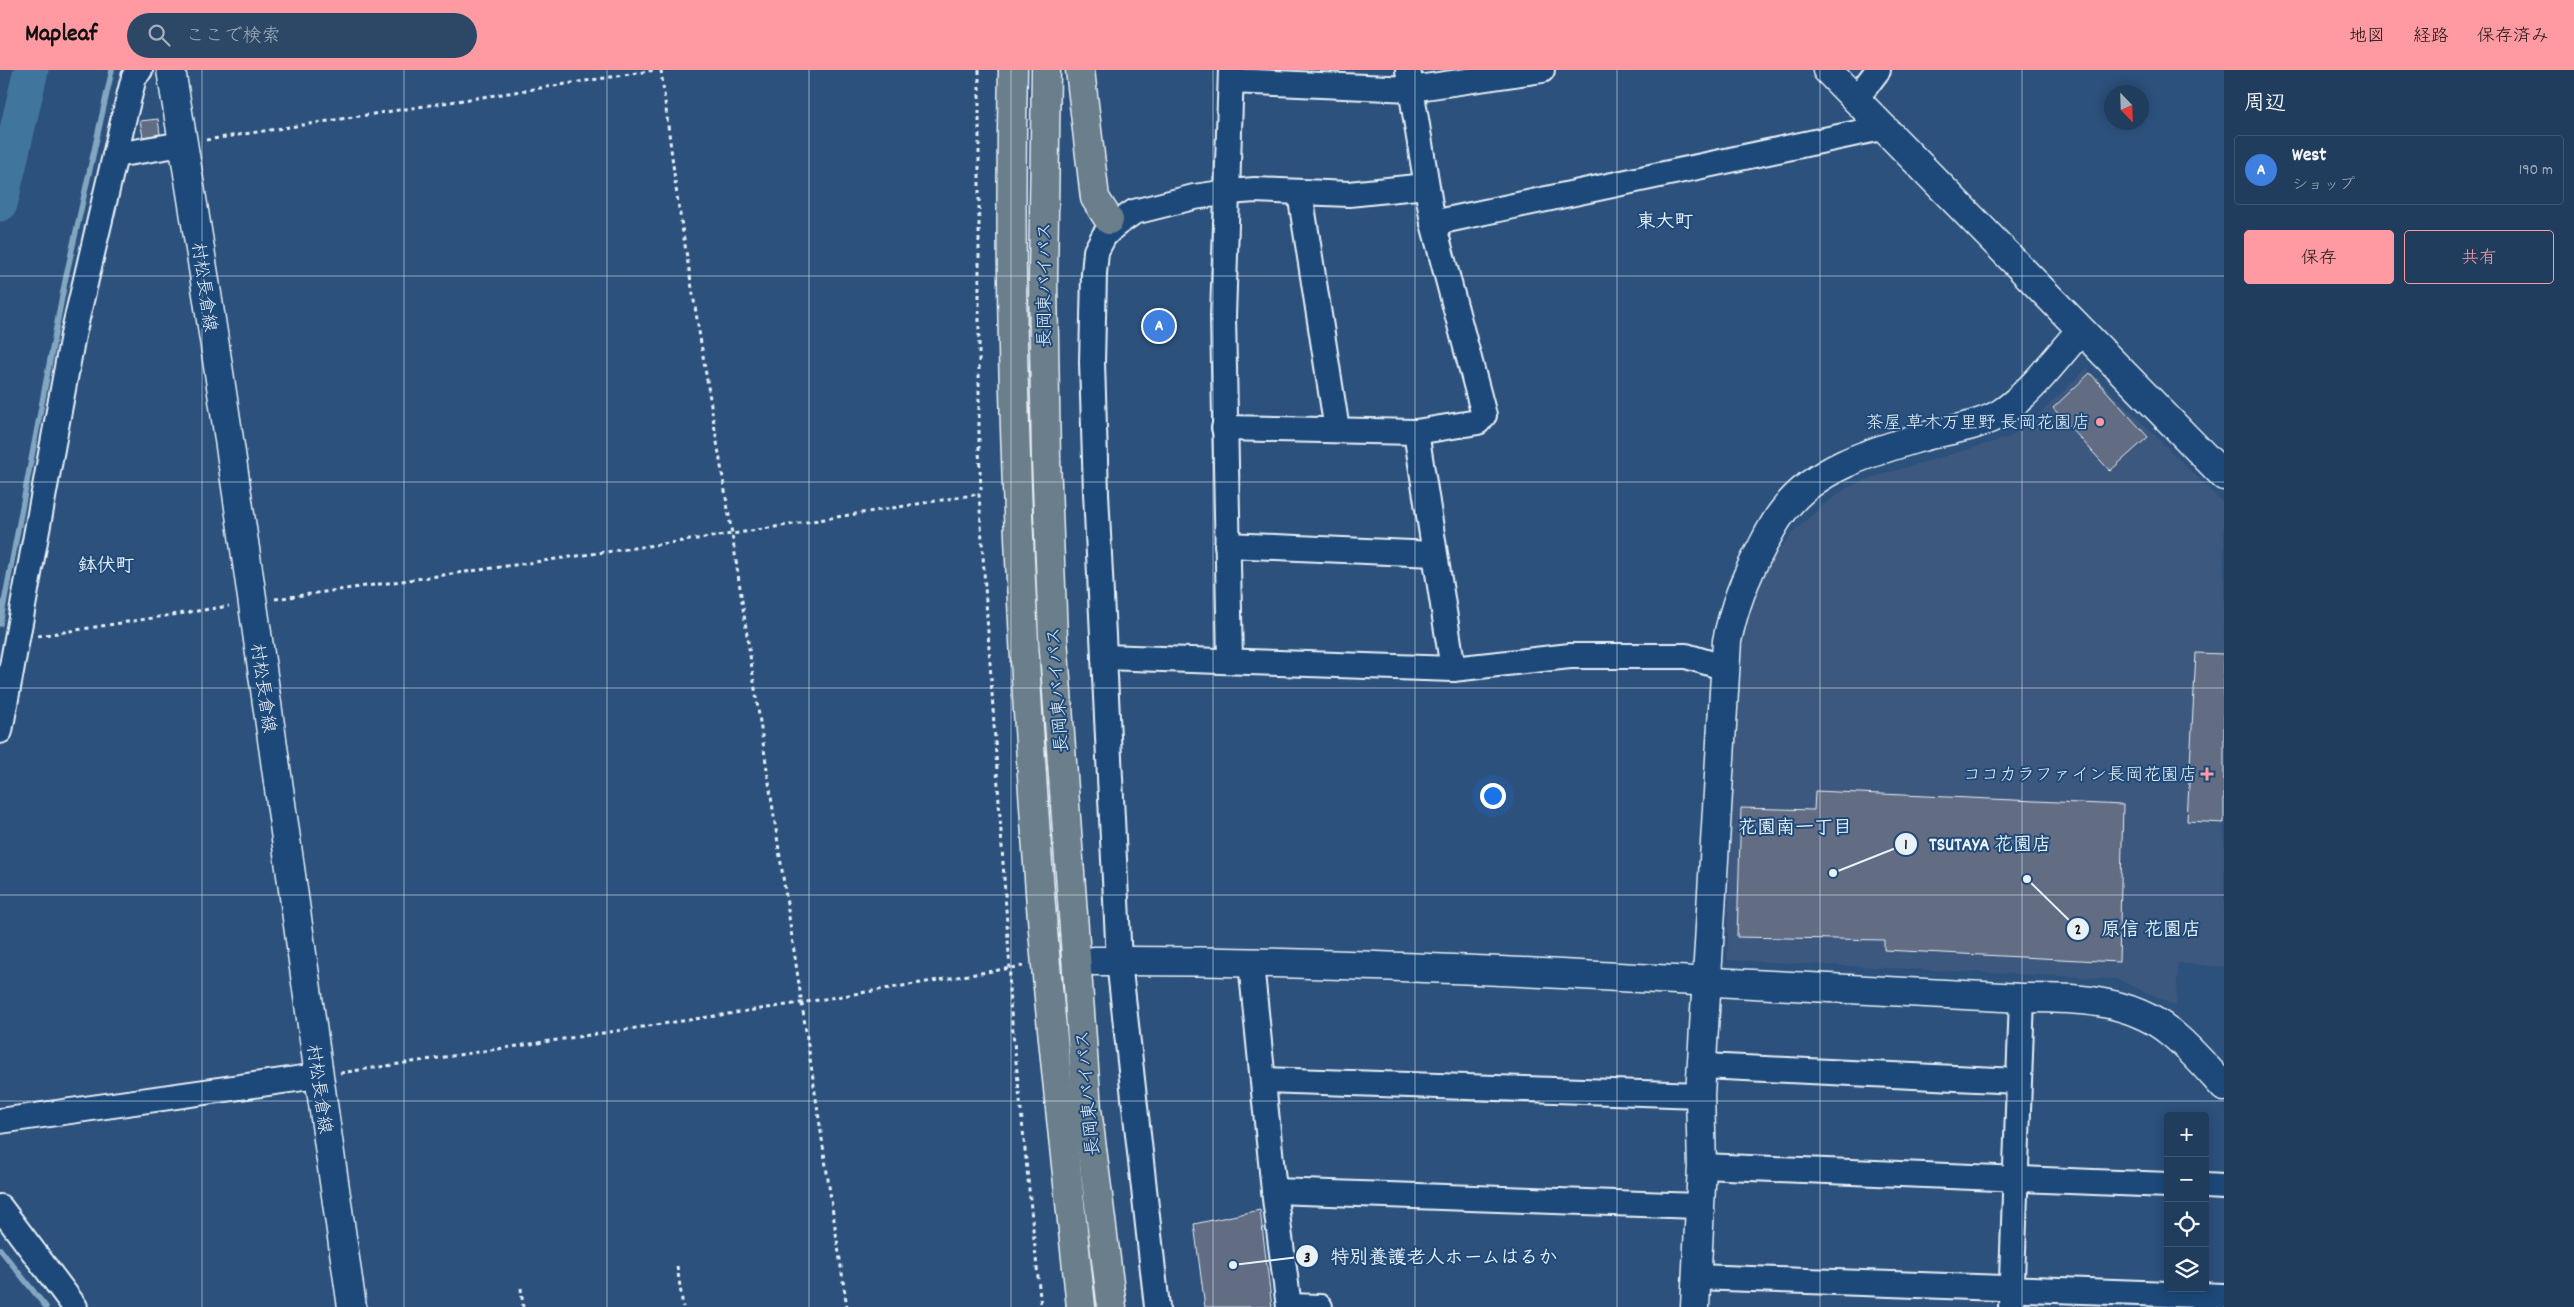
<!DOCTYPE html>
<html lang="ja">
<meta charset="utf-8">
<style>
:root{--surface:#213d5d;--page:#2d4866;--text:#f1f3f6;--muted:#a2aebc;--line:#3e5672;--accent:#ff9aa2}
body{margin:0;font-family:Dekko,"Klee One",sans-serif;background:var(--page);color:var(--text)}
.controls{position:absolute;right:15px;bottom:15px;display:grid;overflow:hidden;border-radius:5px;box-shadow:0 2px 12px #0003}
.controls button{width:45px;height:45px;display:grid;place-items:center;padding:0;border:0;border-bottom:1px solid var(--line);background:var(--surface);color:var(--text);font:25px sans-serif}
.compass{position:absolute;left:2104px;top:15px;width:45px;height:45px;border-radius:50%;background:var(--surface);box-shadow:0 2px 12px #0003;rotate:157deg}
.you{position:absolute;left:1492px;top:725px;width:18px;height:18px;margin:-12px;border:4px solid #fff;border-radius:50%;background:#1a73e8;box-shadow:0 0 0 8px #1a73e833}
.badge{display:grid;place-items:center;width:32px;height:32px;border-radius:50%;background:var(--accent);color:#fff;font-size:16px;font-weight:700}
.pin{position:absolute;translate:-50% -50%;border:2px solid #fff;box-shadow:0 1px 5px #0006}
.list{margin:0;padding:0;list-style:none}
h2{display:flex;justify-content:space-between;align-items:center;height:65px;margin:0;padding:0 20px;font-size:21px}
h2 small{font-size:16px;font-weight:400;color:var(--muted)}
.list li{display:grid;grid-template-columns:32px 1fr auto;gap:15px;align-items:center;box-sizing:border-box;height:70px;margin:0 10px 10px;padding:0 10px;border:1px solid var(--line);border-radius:5px}
.list b{display:block;font-size:19px;white-space:nowrap}
.list p{margin:0;font-size:16px;white-space:nowrap;color:var(--muted)}
.list em{font-size:16px;font-style:normal;color:var(--muted)}
.actions{display:flex;gap:10px;padding:15px 20px}
.actions a{flex:1;padding:11px 0;border:1px solid var(--accent);border-radius:5px;text-align:center;font-size:18px;color:var(--accent)}
.actions .main{background:var(--accent);color:#111}
.icon{flex:none;width:28px;height:28px;fill:none;stroke:currentColor;stroke-width:2;stroke-linecap:round;stroke-linejoin:round}
.map{position:relative;flex:none;width:2224px;height:1237px;overflow:hidden}
header{display:flex;align-items:center;gap:30px;box-sizing:border-box;height:70px;padding:0 25px;background:var(--accent);color:#111}
header strong{font-size:24px}
nav{display:flex;gap:28px;margin-inline-start:auto;font-size:18px}
.search{width:350px;height:45px;background:var(--page);display:flex;align-items:center;gap:12px;box-sizing:border-box;padding:0 18px;border-radius:28px;color:var(--muted);font-size:19px}
main{display:flex}
aside{flex:1;background:var(--surface)}
.map>svg:first-child{display:block}
.built{fill:#3c597e}
.lines{fill:none;stroke-linecap:round;stroke-linejoin:round}
.stream{stroke:#83a7c1;stroke-width:5.5}
.river{stroke:#40769d;stroke-width:35}
.building{fill:#626c83;stroke:#e8f1f8}
.minor-casing{stroke:#e8f1f8;stroke-width:28}
.tertiary-casing{stroke:#e8f1f8;stroke-width:31}
.secondary-casing{stroke:#e8f1f8;stroke-width:31}
.trunk-casing{stroke:#e8f1f8;stroke-width:31}
.path{stroke:#e8f1f8;stroke-width:3;stroke-dasharray:4 4;stroke-linecap:butt}
.minor{stroke:#1f4a7a;stroke-width:24}
.tertiary{stroke:#1f4a7a;stroke-width:28}
.secondary{stroke:#1f4a7a;stroke-width:28}
.trunk{stroke:#6b7e8b;stroke-width:28}
.grid{fill:none;stroke:#e8f1f8;stroke-width:1;stroke-opacity:0.55}
.poi-dot{fill:#ff9aa2;stroke:#1f4a7a;stroke-width:2}
.labels{text-anchor:middle;stroke-width:4;stroke-linejoin:round;paint-order:stroke}
.street-label{font-size:18px;fill:#e8f1f8;stroke:#1f4a7a}
.poi-label{font-size:18px;fill:#e8f1f8;stroke:#1f4a7a;text-anchor:end}
.neighbourhood-label{font-size:19px;font-weight:bold;fill:#e8f1f8;stroke:#1f4a7a}
.leader{fill:none;stroke:#e8f1f8;stroke-width:2}
.callout-dot{fill:#e8f1f8;stroke:#1f4a7a;stroke-width:2}
.mark-label{font-size:15px;text-anchor:middle;font-weight:bold;fill:#111}
.callout-label{font-size:19px;text-anchor:middle;font-weight:bold;fill:#e8f1f8;stroke:#1f4a7a;stroke-width:4;stroke-linejoin:round;paint-order:stroke}
</style>
<header>
<strong>Mapleaf</strong>
<div class="search"><svg class="icon" aria-label="search" viewBox="0 0 24 24"><circle cx="10" cy="10" r="6"/><path d="M15 15l6 6"/></svg>ここで検索</div>
<nav><a>地図</a><a>経路</a><a>保存済み</a></nav>
</header>
<main>
<div class="map">
<svg width="2224" height="1237" viewBox="0 0 2224 1237">
<rect width="100%" height="100%" fill="#2c517c"/>
<filter id="ink" filterUnits="userSpaceOnUse"><feTurbulence type="fractalNoise" baseFrequency=".02" numOctaves="2"/><feDisplacementMap in="SourceGraphic" scale="10" xChannelSelector="R" yChannelSelector="G"/><feConvolveMatrix kernelMatrix="1 2 1 2 8 2 1 2 1" color-interpolation-filters="sRGB"/></filter>
<g filter="url(#ink)">
<polygon class="built" points="2087,298 2224,434 2224,897 2178,893 2176,936 2117,909 1727,890 1731,767 1744,557 1755,522 1774,487 1793,462 1822,436 1847,418 1870,408 2010,367 2031,352"/>
<g class="lines">
<g class="stream">
<polyline points="0,554 65,211 112,0"/>
<polyline points="0,1179 46,1237"/>
</g>
<polyline class="river" points="0,134 31,0"/>
</g>
<g class="building">
<polygon points="158,49 160,64 143,67 140,51"/>
<polygon points="2090,303 2148,367 2110,401 2053,338"/>
<polygon points="2196,583 2224,584 2224,753 2187,751"/>
<polygon points="1815,721 2123,735 2119,892 1884,880 1884,870 1737,867 1741,738 1814,740"/>
<polygon points="1260,1140 1272,1237 1205,1237 1194,1154"/>
</g>
<g class="lines">
<defs>
<g id="minor">
<polyline points="1231,11 1411,19 1542,0"/>
<polyline points="1856,29 1878,0"/>
<polyline points="115,85 183,74"/>
<polyline points="1300,123 1337,360"/>
<polyline points="1109,150 1115,155 1104,166 1096,181 1094,204 1092,292 1096,423 1119,891 1157,1237"/>
<polyline points="1433,153 1881,58"/>
<polyline points="1115,155 1134,142 1194,127 1229,122 1255,120 1349,124 1426,116"/>
<polyline points="1224,358 1416,362 1478,352 1484,345 1433,153 1408,0"/>
<polyline points="1416,362 1453,599"/>
<polyline points="1227,475 1434,484"/>
<polyline points="1104,587 1453,599 1570,586 1686,586 1726,598"/>
<polyline points="1230,591 1223,247 1231,0"/>
<polyline points="0,661 73,265 124,47 134,7 140,0"/>
<polyline points="1251,893 1274,1121 1289,1237"/>
<polyline points="1703,996 2018,1011"/>
<polyline points="1263,1010 1700,1025"/>
<polyline points="0,1051 317,1006"/>
<polyline points="1702,1096 2168,1115"/>
<polyline points="2205,1116 2224,1117"/>
<polyline points="1274,1121 1698,1136"/>
<polyline points="0,1137 75,1237"/>
<polyline points="1696,1207 2224,1226"/>
<polyline points="1289,1236 1320,1237"/>
<polyline points="2011,1237 2022,928"/>
</g>
<g id="tertiary">
<polyline points="1827,0 2224,406"/>
<path d="M1094,891C1243,890 1393,896 1542,903C1702,911 1862,919 2022,928C2073,928 2128,928 2170,962C2190,978 2207,998 2224,1017"/>
<path d="M1695,1237L1702,1096L1700,1025L1727,571C1734,537 1744,509 1761,479C1768,465 1774,452 1784,440C1815,399 1868,383 1915,369C1940,361 1979,357 2001,343C2029,325 2058,286 2080,261"/>
</g>
<path id="secondary" d="M171,0C240,411 292,825 352,1237"/>
<g id="trunk">
<path d="M1013,0C1007,274 1020,548 1040,822C1050,960 1067,1099 1081,1237"/>
<polyline points="1046,0 1043,211 1046,389 1053,567 1087,1039 1112,1237"/>
<polyline points="1080,0 1095,128 1109,150"/>
</g>
</defs>
<use href="#minor" class="minor-casing"/>
<use href="#tertiary" class="tertiary-casing"/>
<use href="#secondary" class="secondary-casing"/>
<use href="#trunk" class="trunk-casing"/>
<g class="path">
<polyline points="661,0 677,126 732,464 847,1237"/>
<polyline points="979,0 979,380 981,419 979,424 1010,900 1009,923 1041,1237"/>
<polyline points="206,70 656,0"/>
<polyline points="275,529 732,464 979,424"/>
<polyline points="38,566 229,536"/>
<polyline points="340,1003 800,933 1023,896"/>
<polyline points="677,1196 683,1237"/>
<polyline points="521,1218 523,1237"/>
</g>
<use href="#minor" class="minor"/>
<use href="#tertiary" class="tertiary"/>
<use href="#secondary" class="secondary"/>
<use href="#trunk" class="trunk"/>
</g>
</g>
<path class="grid" d="M202,0V1237M404,0V1237M607,0V1237M809,0V1237M1011,0V1237M1213,0V1237M1415,0V1237M1617,0V1237M1820,0V1237M2022,0V1237M0,206H2224M0,412H2224M0,618H2224M0,825H2224M0,1031H2224"/>
<g class="poi-dot">
<circle cx="2100" cy="352" r="5"/>
<path d="M2204.5 696.5h5v5h5v5h-5v5h-5v-5h-5v-5h5z"/>
</g>
<g class="labels">
<g class="street-label">
<text transform="translate(1044 215) rotate(-90)" y="6">長岡東バイパス</text>
<text transform="translate(205 217) rotate(82)" y="6">村松長倉線</text>
<text transform="translate(264 618) rotate(82)" y="6">村松長倉線</text>
<text transform="translate(1057 620) rotate(-94)" y="6">長岡東バイパス</text>
<text transform="translate(320 1019) rotate(82)" y="6">村松長倉線</text>
<text transform="translate(1087 1023) rotate(-95)" y="6">長岡東バイパス</text>
</g>
<g class="poi-label">
<text x="2090" y="358">茶屋 草木万里野 長岡花園店</text>
<text x="2197" y="710">ココカラファイン長岡花園店</text>
</g>
<g class="neighbourhood-label">
<text x="1665" y="157">東大町</text>
<text x="106" y="501">鉢伏町</text>
<text x="1795" y="763">花園南一丁目</text>
</g>
</g>
<path class="leader" d="M1833 803L1906 774M2027 809L2078 859M1233 1195L1307 1186"/>
<g class="callout-dot">
<circle cx="1833" cy="803" r="5"/>
<circle cx="2027" cy="809" r="5"/>
<circle cx="1233" cy="1195" r="5"/>
<circle cx="1906" cy="774" r="12"/>
<circle cx="2078" cy="859" r="12"/>
<circle cx="1307" cy="1186" r="12"/>
</g>
<g class="mark-label">
<text x="1906" y="779">1</text>
<text x="2078" y="864">2</text>
<text x="1307" y="1192">3</text>
</g>
<g class="callout-label">
<text x="1990" y="780">TSUTAYA 花園店</text>
<text x="2151" y="865">原信 花園店</text>
<text x="1444" y="1193">特別養護老人ホームはるか</text>
</g>
</svg>
<div class="controls">
<button>+</button>
<button>−</button>
<button><svg class="icon" aria-label="locate" viewBox="0 0 24 24"><circle cx="12" cy="12" r="6"/><path d="M12 2v4M12 18v4M2 12h4M18 12h4"/></svg></button>
<button><svg class="icon" aria-label="layers" viewBox="0 0 24 24"><path d="M12 4l9 5-9 5-9-5zM3 14l9 5 9-5"/></svg></button>
</div>
<svg class="compass" viewBox="-18 -18 36 36"><path d="M0-13l5 13h-10z" fill="#e53935"/><path d="M0 13l5-13h-10z" fill="#a2aebc"/></svg>
<div class="you"></div>
<div class="pin badge" style="left:1159px;top:256px;background:#3f7fe0">A</div>
</div>
<aside>
<h2>周辺<small></small></h2>
<ul class="list">
<li><span class="badge" style="background:#3f7fe0">A</span><div><b>West</b><p>ショップ</p></div><em>190 m</em></li>
</ul>
<div class="actions"><a class="main">保存</a><a>共有</a></div>
</aside>
</main>
